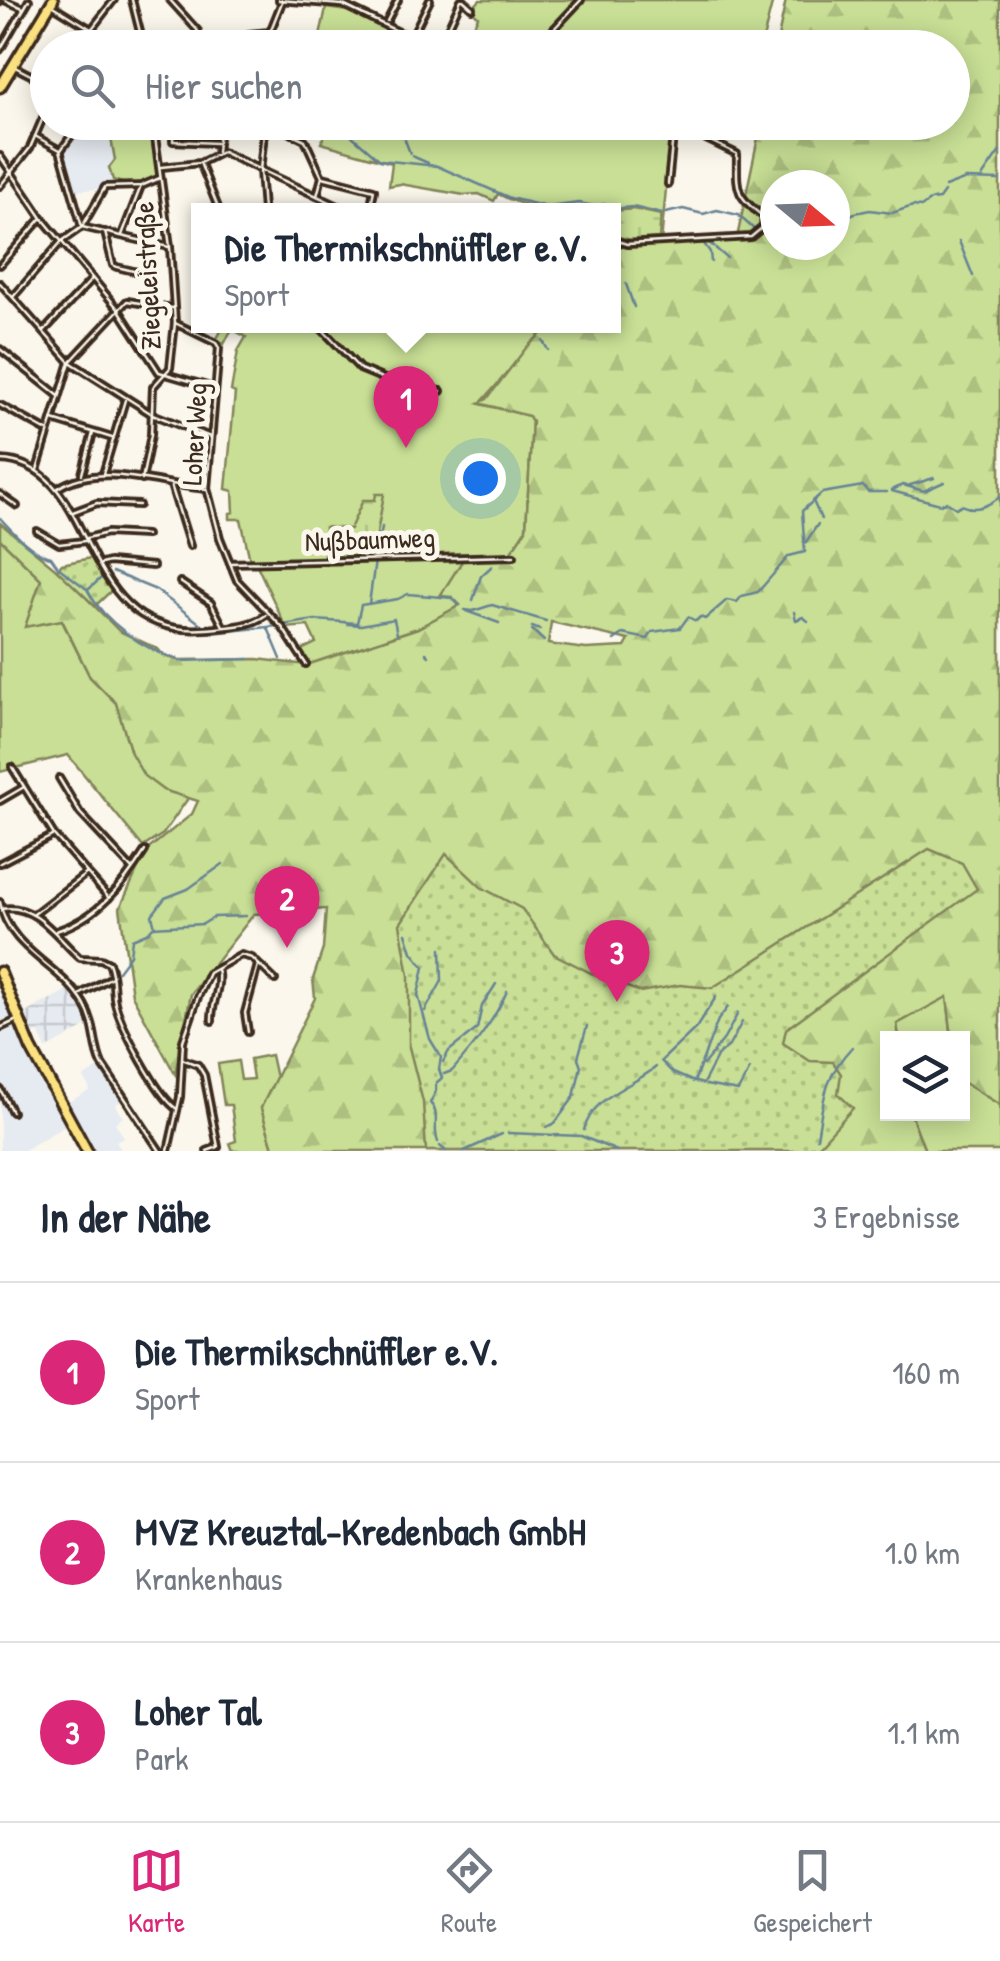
<!DOCTYPE html>
<html lang="de">
<meta charset="utf-8">
<style>
:root{--surface:#fff;--page:#f2f2f3;--text:#1f2937;--muted:#747a83;--line:#e0e1e3;--accent:#db2777}
body{margin:0;font-family:"Patrick Hand",sans-serif;background:var(--page);color:var(--text)}
.controls{position:absolute;right:30px;bottom:30px;display:grid;overflow:hidden;border-radius:0px;box-shadow:0 5px 25px #0003}
.controls button{width:90px;height:90px;display:grid;place-items:center;padding:0;border:0;border-bottom:2px solid var(--line);background:var(--surface);color:var(--text);font:50px sans-serif}
.compass{position:absolute;left:760px;top:170px;width:90px;height:90px;border-radius:50%;background:var(--surface);box-shadow:0 5px 25px #0003;rotate:109deg}
.you{position:absolute;left:480px;top:478px;width:35px;height:35px;margin:-25px;border:8px solid #fff;border-radius:50%;background:#1a73e8;box-shadow:0 0 0 15px #1a73e833}
.badge{display:grid;place-items:center;width:65px;height:65px;border-radius:50%;background:var(--accent);color:#fff;font-size:32px;font-weight:700}
.pin{position:absolute;translate:-50% -82px;filter:drop-shadow(0 2px 5px #0008)}
.pin::after{content:'';position:absolute;top:52px;width:35px;height:30px;background:inherit;clip-path:polygon(0 0,100% 0,50% 100%)}
.popup{position:absolute;left:191px;top:203px;width:430px;height:130px;box-sizing:border-box;display:grid;place-content:center;border-radius:0px;background:var(--surface);filter:drop-shadow(0 2px 8px #0005);font-size:32px;white-space:nowrap;color:var(--muted)}
.popup b{font-size:38px;color:var(--text)}
.popup::after{content:'';position:absolute;left:50%;top:100%;margin-left:-20px;border:20px solid transparent;border-top-color:var(--surface)}
.list{margin:0;padding:0;list-style:none}
h2{display:flex;justify-content:space-between;align-items:center;height:130px;margin:0;padding:0 40px;font-size:42px}
h2 small{font-size:32px;font-weight:400;color:var(--muted)}
.list li{display:grid;grid-template-columns:65px 1fr auto;gap:30px;align-items:center;box-sizing:border-box;height:180px;padding:0 40px;border-top:2px solid var(--line)}
.list b{display:block;font-size:38px;white-space:nowrap}
.list p{margin:0;font-size:32px;white-space:nowrap;color:var(--muted)}
.list em{font-size:32px;font-style:normal;color:var(--muted)}
.icon{flex:none;width:55px;height:55px;fill:none;stroke:currentColor;stroke-width:2;stroke-linecap:round;stroke-linejoin:round}
.map{position:relative;flex:none;width:1000px;height:1151px;overflow:hidden}
.search{position:absolute;background:var(--surface);box-shadow:0 5px 25px #0003;left:30px;right:30px;top:30px;height:110px;display:flex;align-items:center;gap:25px;box-sizing:border-box;padding:0 35px;border-radius:55px;color:var(--muted);font-size:38px}
.sheet{height:670px;background:var(--surface)}
nav{display:flex;justify-content:space-around;align-items:center;box-sizing:border-box;height:140px;border-top:2px solid var(--line);background:var(--surface);font-size:28px;color:var(--muted)}
nav a{display:grid;justify-items:center;gap:5px}
nav .on{color:var(--accent)}
.map>svg:first-child{display:block}
.built{fill:#e6ebf1}
.industrial{fill:url(#industrial-grid)}
.grass{fill:#c8df95;stroke:#82845a;stroke-width:2.5}
.forest{fill:url(#forest-firs);stroke:#82845a;stroke-width:2.5;fill-rule:evenodd}
.wetland{fill:url(#wetland-marsh);stroke:#82845a;stroke-width:2.5}
.park{fill:url(#park-dots);stroke:#82845a;stroke-width:2.5}
.lines{fill:none;stroke-linecap:round;stroke-linejoin:round}
.stream{stroke:#688395;stroke-width:2.5}
.minor-casing{stroke:#3b2a1e;stroke-width:10}
.primary-casing{stroke:#3b2a1e;stroke-width:15}
.minor{stroke:#fbf7ec;stroke-width:2.5}
.primary{stroke:#fbe180;stroke-width:8}
.rail{stroke:#3b2a1e;stroke-width:2.5;stroke-dasharray:15 8;stroke-linecap:butt}
.labels{text-anchor:middle;stroke-width:10;stroke-linejoin:round;paint-order:stroke}
.street-label{font-size:28px;fill:#3b2a1e;stroke:#fbf7ec}
</style>
<div class="map">
<svg width="1000" height="1151" viewBox="0 0 1000 1151">
<defs>
<pattern id="industrial-grid" width="8" height="8" patternUnits="userSpaceOnUse" patternTransform="scale(2.5)"><rect width="8" height="8" fill="#e6ebf1"/><path d="M0 4h8M4 0v8" fill="none" stroke="#c6cace"/></pattern>
<pattern id="forest-firs" width="22" height="20" patternUnits="userSpaceOnUse" patternTransform="scale(2.5)"><rect width="22" height="20" fill="#c8df95"/><path d="M5 1l3.5 6h-7zM16 11l3.5 6h-7z" fill="#adc080"/></pattern>
<pattern id="wetland-marsh" width="20" height="14" patternUnits="userSpaceOnUse" patternTransform="scale(2.5)"><rect width="20" height="14" fill="#c8df95"/><path d="M1 5h8M5 5V1M11 12h8M15 12V8" fill="none" stroke="#adc080"/></pattern>
<pattern id="park-dots" width="8" height="8" patternUnits="userSpaceOnUse" patternTransform="scale(2.5)"><rect width="8" height="8" fill="#c8df95"/><path d="M2 2h.1M6 6h.1" fill="none" stroke="#adc080" stroke-width="1.8" stroke-linecap="round"/></pattern>
</defs>
<rect width="100%" height="100%" fill="#fbf7ec"/>
<filter id="ink" filterUnits="userSpaceOnUse"><feTurbulence type="fractalNoise" baseFrequency=".01" numOctaves="2"/><feDisplacementMap in="SourceGraphic" scale="20" xChannelSelector="R" yChannelSelector="G"/><feConvolveMatrix kernelMatrix="1 2 1 2 8 2 1 2 1" color-interpolation-filters="sRGB"/></filter>
<g filter="url(#ink)">
<g class="built">
<polygon points="82,123 113,123 110,133 115,161 128,186 108,184 100,189 72,191 62,149"/>
<polygon points="0,985 32,1059 67,1124 23,1151 0,1151"/>
<polygon points="102,1066 122,1100 115,1105 123,1117 115,1123 124,1137 116,1141 122,1151 92,1151 65,1104 90,1090 84,1077"/>
</g>
<polygon class="industrial" points="71,988 91,1024 46,1049 38,1032 30,1035 21,1015"/>
<g class="grass">
<polygon points="480,0 773,0 761,47 464,48 478,16 471,10"/>
<polygon points="326,8 348,11 420,47 326,47 319,41"/>
<path d="M113,123H150L157,177C140,185 131,187 113,180L109,168L115,160L110,133Z"/>
<path d="M330,123H672L661,243L629,244L614,239V210C575,210 534,214 498,194L494,201L479,194L464,195L400,184L389,186L392,163L321,143Z"/>
<polygon points="224,326 543,326 546,328 480,404 529,416 532,421 526,529 509,556 441,596 452,597 461,605 418,628 307,665 299,651 316,643 308,626 286,628 257,565 251,565 241,519 230,519 230,513 234,512 233,491 226,489 235,393 231,391 238,351 246,337 232,329 224,344 216,340"/>
<polygon points="0,539 41,579 90,677 116,703 131,753 163,790 189,797 163,834 143,847 68,755 0,772"/>
<polygon points="947,996 952,1038 899,1038 897,1024"/>
<polygon points="271,1055 276,1078 261,1108 274,1151 233,1151 230,1143 236,1141 231,1105 224,1105 218,1064 238,1061 241,1080 253,1079 250,1059"/>
<polygon points="963,1082 1000,1105 1000,1151 925,1151 911,1114 962,1114"/>
</g>
<path class="forest" d="M786,0H1000V1105L963,1082L962,1038H952L947,997L897,1024L899,1038H888V1114H911L925,1151H274L261,1108L315,998L313,979L323,949L326,909L254,914L191,994L175,1074L132,995L120,908L146,851L192,814L198,801L163,790L144,776L131,753L116,703L90,677L62,620L25,627L41,579L0,539V523L66,577L119,631L158,649L164,656L179,660L257,659L307,665L418,628L460,605L452,597L440,596L464,558L508,556L526,529L532,421L529,416L479,403L487,399L526,348L546,329L543,326H614V239L629,244L737,238L761,123L952,122V48L776,47ZM775,185H835V245H775ZM551,622L629,640L625,647L586,649L548,644Z"/>
<g class="wetland">
<polygon points="633,209 661,215 659,238 631,240 614,236 614,211"/>
<polygon points="376,494 384,494 373,556 324,559 325,527 350,529 363,500 375,500"/>
</g>
<g class="park">
<polygon points="91,558 111,591 95,606 57,570 62,564"/>
<polygon points="929,849 962,863 977,889 786,1029 783,1043 810,1061 833,1062 841,1074 838,1094 853,1108 814,1151 426,1151 423,1102 409,1047 409,976 400,924 446,854 481,887 522,909 554,954 591,973 640,992 680,985 712,988"/>
</g>
<g class="lines">
<g class="stream">
<polyline points="201,40 208,48"/>
<polyline points="243,48 244,41"/>
<polyline points="336,122 380,160 437,166 510,198 548,207 579,203 594,206 605,204 608,209 633,207 662,214"/>
<polyline points="390,122 403,137"/>
<polyline points="405,140 410,153"/>
<polyline points="412,156 428,163"/>
<polyline points="982,177 1000,151"/>
<polyline points="945,187 966,179 1000,180"/>
<polyline points="835,204 838,196"/>
<polyline points="835,206 835,213"/>
<polyline points="755,209 767,218"/>
<polyline points="666,213 683,209 703,214 717,210 738,215 756,231"/>
<polyline points="835,221 855,213 870,210 892,213 913,206 921,207 931,200 939,199 944,192"/>
<polyline points="760,234 766,229 775,230"/>
<polyline points="614,237 628,241 660,239"/>
<polyline points="702,241 710,252 711,262"/>
<polyline points="707,241 727,258"/>
<polyline points="959,241 973,276"/>
<polyline points="626,284 634,307"/>
<polyline points="543,341 548,350"/>
<polyline points="907,486 934,478"/>
<polyline points="892,490 903,485 924,491 944,482"/>
<path d="M892,491L940,504L946,502L956,508L961,505C976,512 987,506 1000,497"/>
<polyline points="813,501 821,519"/>
<path d="M0,518C14,533 31,553 51,557L58,567L88,590L101,578"/>
<polyline points="382,527 377,558 417,557"/>
<polyline points="806,542 818,524"/>
<polyline points="330,559 373,558"/>
<polyline points="112,572 156,590 202,625"/>
<path d="M88,591C104,621 144,651 178,659"/>
<polyline points="473,600 481,576 492,566"/>
<polyline points="369,604 375,561"/>
<polyline points="465,610 473,611 492,605 546,621"/>
<polyline points="466,611 499,623"/>
<polyline points="794,612 796,620 803,617 808,621"/>
<polyline points="348,624 361,625 394,619 397,634"/>
<polyline points="283,625 315,620 357,623 361,605 398,599 408,594 452,598 459,605"/>
<polyline points="532,627 540,630"/>
<polyline points="268,628 281,659"/>
<polyline points="532,630 544,641"/>
<polyline points="212,633 277,626"/>
<polyline points="614,640 623,634 648,639 652,632 680,628 688,617 696,621 700,617 705,619 727,600 737,602 742,596 758,592 789,556 805,552 802,511 822,493 863,486 868,492 887,492"/>
<polyline points="426,653 429,656"/>
<polyline points="180,661 249,659"/>
<polyline points="155,927 152,915 165,898 188,889 223,864"/>
<path d="M406,933L412,952L424,967L418,995L430,1039L441,1057L439,1069L442,1078L436,1083V1091L430,1103C441,1113 432,1127 438,1142"/>
<polyline points="118,971 130,955 132,939 149,932 153,927 203,924 214,917 246,916"/>
<polyline points="716,997 696,1028 661,1061 673,1073 694,1082 718,1020 728,1007"/>
<polyline points="425,1011 442,981 441,949"/>
<polyline points="443,1062 449,1051 477,1029 482,1006 496,984"/>
<polyline points="703,1065 724,1039 738,1013"/>
<path d="M444,1074L452,1071C474,1046 493,1023 507,991"/>
<polyline points="696,1082 703,1084 718,1055 729,1046 742,1022"/>
<polyline points="706,1085 738,1091 750,1069"/>
<polyline points="547,1127 555,1123 574,1097 581,1066 578,1058 587,1026"/>
<path d="M584,1130C594,1094 631,1088 656,1067"/>
<polyline points="508,1133 581,1136 617,1151"/>
<path d="M817,1138C823,1103 824,1076 852,1047"/>
<polyline points="440,1146 446,1151"/>
<polyline points="464,1151 502,1134"/>
<polyline points="808,1151 813,1146"/>
</g>
<defs>
<g id="minor">
<polyline points="4,0 23,8"/>
<polyline points="132,0 144,48"/>
<polyline points="170,0 198,31 190,48"/>
<polyline points="279,0 343,5 432,48"/>
<polyline points="463,0 472,8"/>
<polyline points="52,5 91,29"/>
<polyline points="387,21 398,0"/>
<polyline points="413,34 430,0"/>
<polyline points="172,39 177,48"/>
<polyline points="221,39 233,48"/>
<polyline points="77,48 114,0"/>
<polyline points="245,48 249,34 270,32 282,2"/>
<polyline points="439,48 461,0"/>
<polyline points="536,48 581,0"/>
<polyline points="0,50 29,0"/>
<polyline points="13,66 48,84"/>
<polyline points="174,122 173,141 216,143"/>
<polyline points="267,122 305,140 322,177 317,196"/>
<polyline points="35,136 60,150 82,227 169,247"/>
<polyline points="61,150 81,122"/>
<polyline points="217,152 220,122"/>
<polyline points="0,156 42,218 119,310 159,372 214,388"/>
<polyline points="201,165 219,210"/>
<polyline points="161,167 200,163 222,152 347,210"/>
<polyline points="323,177 374,190 370,210"/>
<polyline points="668,184 674,125"/>
<polyline points="0,186 30,148 48,106"/>
<polyline points="263,210 260,170 265,124"/>
<polyline points="105,232 113,265 117,267 150,275 155,245"/>
<polyline points="122,235 141,186"/>
<path d="M614,240L627,244L751,237L763,227L764,217C734,195 737,189 737,154L671,122"/>
<polyline points="0,265 41,219"/>
<polyline points="0,283 70,362 152,414 210,437"/>
<polyline points="13,297 62,241 82,227 105,187 141,186 160,178"/>
<polyline points="175,323 216,343 219,348 207,488 220,538 237,580 282,627 306,664"/>
<polyline points="319,326 360,369 404,387 441,391"/>
<polyline points="44,331 92,279"/>
<polyline points="0,349 59,396"/>
<polyline points="0,405 47,431"/>
<polyline points="53,420 112,438"/>
<path d="M0,460C102,463 72,640 206,629C226,627 250,627 266,615"/>
<polyline points="37,470 70,362 127,301 172,308"/>
<polyline points="82,474 93,433"/>
<polyline points="103,474 125,400"/>
<polyline points="142,480 151,435 153,387 170,368 175,323 170,247 153,122"/>
<polyline points="171,485 190,546"/>
<path d="M58,488C101,461 158,485 206,489"/>
<polyline points="0,494 17,506"/>
<polyline points="73,512 97,503 139,505"/>
<polyline points="37,531 59,544 85,541"/>
<polyline points="87,538 107,533 146,535"/>
<polyline points="230,563 514,556"/>
<polyline points="101,564 109,562 153,566"/>
<polyline points="180,582 211,603 223,626"/>
<polyline points="12,767 54,835 109,898"/>
<polyline points="59,778 80,813 132,869"/>
<polyline points="0,801 24,787"/>
<polyline points="0,863 52,836"/>
<path d="M0,902C8,950 62,966 84,1004C97,1026 93,1045 102,1064L160,1151"/>
<path d="M1,909C36,902 58,939 80,958L101,959L109,963C115,977 112,990 115,1003C121,1027 158,1097 177,1109"/>
<polyline points="34,914 87,873"/>
<path d="M56,931C97,918 123,886 145,851"/>
<polyline points="79,995 112,977"/>
<path d="M212,1021C211,1003 222,986 217,969"/>
<polyline points="0,1028 17,1020"/>
<polyline points="248,1032 245,1013 258,965"/>
<polyline points="182,1059 198,1065 204,1075 218,1147 207,1151"/>
<polyline points="0,1089 12,1112"/>
<polyline points="168,1151 180,1097 183,1041 198,997 209,973 241,955 252,958 275,980"/>
</g>
<g id="primary">
<polyline points="0,87 53,0"/>
<polyline points="0,972 31,1048 87,1151"/>
</g>
</defs>
<use href="#minor" class="minor-casing"/>
<use href="#primary" class="primary-casing"/>
<use href="#minor" class="minor"/>
<use href="#primary" class="primary"/>
<polyline class="rail" points="0,7 5,0"/>
</g>
</g>
<g class="labels">
<g class="street-label">
<text transform="translate(147 276) rotate(-93)" y="10">Ziegeleistraße</text>
<text transform="translate(194 434) rotate(-87)" y="10">Loher Weg</text>
<text transform="translate(370 539) rotate(-2)" y="10">Nußbaumweg</text>
</g>
</g>
</svg>
<div class="controls">
<button><svg class="icon" aria-label="layers" viewBox="0 0 24 24"><path d="M12 4l9 5-9 5-9-5zM3 14l9 5 9-5"/></svg></button>
</div>
<svg class="compass" viewBox="-18 -18 36 36"><path d="M0-13l5 13h-10z" fill="#e53935"/><path d="M0 13l5-13h-10z" fill="#747a83"/></svg>
<div class="you"></div>
<div class="pin badge" style="left:406px;top:448px">1</div>
<div class="popup"><b>Die Thermikschnüffler e.V.</b>Sport</div>
<div class="pin badge" style="left:287px;top:948px">2</div>
<div class="pin badge" style="left:617px;top:1002px">3</div>
<div class="search"><svg class="icon" aria-label="search" viewBox="0 0 24 24"><circle cx="10" cy="10" r="6"/><path d="M15 15l6 6"/></svg>Hier suchen</div>
</div>
<section class="sheet">
<h2>In der Nähe<small>3 Ergebnisse</small></h2>
<ul class="list">
<li><span class="badge">1</span><div><b>Die Thermikschnüffler e.V.</b><p>Sport</p></div><em>160 m</em></li>
<li><span class="badge">2</span><div><b>MVZ Kreuztal-Kredenbach GmbH</b><p>Krankenhaus</p></div><em>1.0 km</em></li>
<li><span class="badge">3</span><div><b>Loher Tal</b><p>Park</p></div><em>1.1 km</em></li>
</ul>
</section>
<nav>
<a class="on"><svg class="icon" aria-label="map" viewBox="0 0 24 24"><path d="M3 6l6-2 6 2 6-2v14l-6 2-6-2-6 2zM9 4v14M15 6v14"/></svg>Karte</a>
<a><svg class="icon" aria-label="directions" viewBox="0 0 24 24"><path d="M12 3l9 9-9 9-9-9zM9 14v-3h6M13 9l2 2-2 2"/></svg>Route</a>
<a><svg class="icon" aria-label="saved" viewBox="0 0 24 24"><path d="M7 4h10v16l-5-4-5 4z"/></svg>Gespeichert</a>
</nav>
